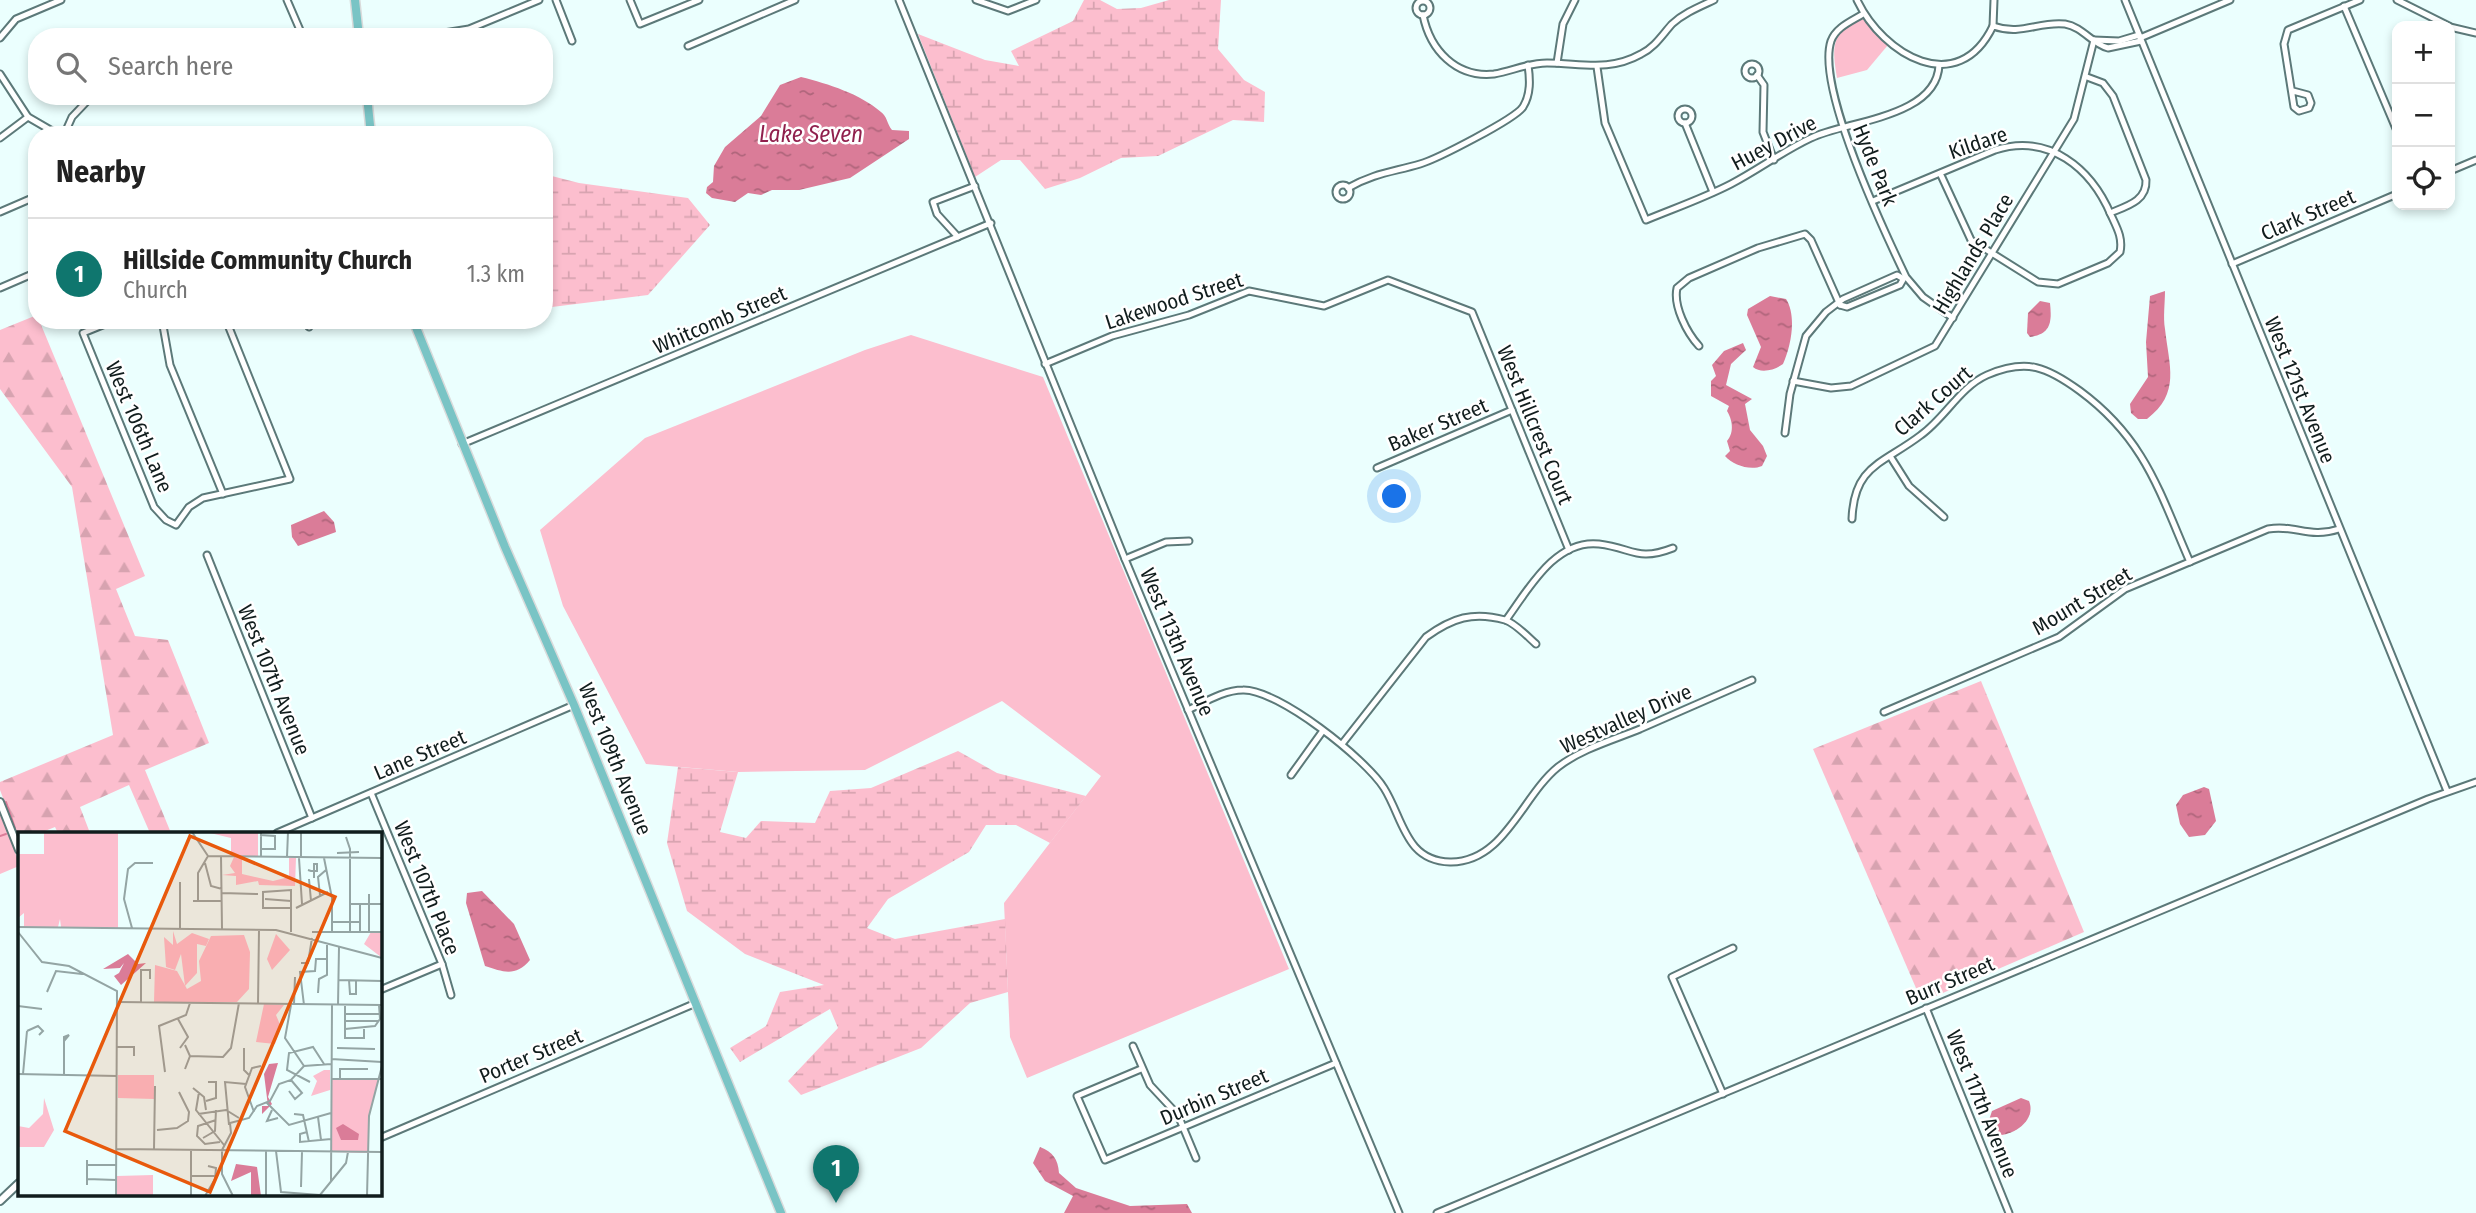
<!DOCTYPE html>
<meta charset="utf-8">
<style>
:root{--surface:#fff;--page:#f6f6f6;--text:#222;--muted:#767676;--line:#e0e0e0;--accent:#0f766e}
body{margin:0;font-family:"Fira Sans Condensed",sans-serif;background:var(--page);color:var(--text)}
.controls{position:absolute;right:21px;top:21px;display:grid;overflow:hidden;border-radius:14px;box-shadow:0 4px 10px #0003}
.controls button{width:63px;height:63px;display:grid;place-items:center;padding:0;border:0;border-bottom:2px solid var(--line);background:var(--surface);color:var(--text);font:35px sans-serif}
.you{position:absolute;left:1395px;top:497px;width:24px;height:24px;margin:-18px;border:5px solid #fff;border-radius:50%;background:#1a73e8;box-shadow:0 0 0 10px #1a73e833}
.badge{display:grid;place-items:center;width:46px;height:46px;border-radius:50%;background:var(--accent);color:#fff;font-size:23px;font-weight:700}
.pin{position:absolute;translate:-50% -58px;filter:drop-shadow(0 2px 4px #0008)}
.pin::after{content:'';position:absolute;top:37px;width:24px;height:21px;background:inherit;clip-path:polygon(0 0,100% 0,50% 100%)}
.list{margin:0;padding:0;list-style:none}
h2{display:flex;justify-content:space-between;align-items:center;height:91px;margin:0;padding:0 28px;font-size:30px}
h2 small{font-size:23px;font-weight:400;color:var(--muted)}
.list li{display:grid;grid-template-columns:46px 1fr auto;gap:21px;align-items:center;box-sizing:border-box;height:112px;padding:0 28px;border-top:2px solid var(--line)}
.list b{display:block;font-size:26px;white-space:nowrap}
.list p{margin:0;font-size:23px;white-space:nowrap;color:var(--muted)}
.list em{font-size:23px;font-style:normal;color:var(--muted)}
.icon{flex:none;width:38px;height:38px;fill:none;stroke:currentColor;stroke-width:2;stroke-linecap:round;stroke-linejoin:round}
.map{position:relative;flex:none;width:2476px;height:1213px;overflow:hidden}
.search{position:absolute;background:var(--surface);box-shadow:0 4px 10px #0003;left:28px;top:28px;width:525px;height:77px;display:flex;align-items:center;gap:18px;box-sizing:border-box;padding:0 24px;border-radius:28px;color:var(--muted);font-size:26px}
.panel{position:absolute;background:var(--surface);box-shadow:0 4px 10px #0003;left:28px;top:126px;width:525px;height:203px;border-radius:28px}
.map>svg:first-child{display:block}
.green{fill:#fcbece}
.forest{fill:url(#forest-firs)}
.wetland{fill:url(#wetland-marsh)}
.water{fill:url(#water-ripples)}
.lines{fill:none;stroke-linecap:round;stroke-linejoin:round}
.stream{stroke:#da7c98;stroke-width:2}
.minor-casing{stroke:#5c7979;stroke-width:9}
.tertiary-casing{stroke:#5c7979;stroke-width:10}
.primary-casing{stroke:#d9dbdb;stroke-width:11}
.minor{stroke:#fff;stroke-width:5}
.tertiary{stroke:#fff;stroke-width:6}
.primary{stroke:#79c4c5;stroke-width:8}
.labels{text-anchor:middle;stroke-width:5;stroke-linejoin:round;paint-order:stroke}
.street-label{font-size:21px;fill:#111d1d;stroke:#fff}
.water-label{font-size:23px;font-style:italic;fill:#90204d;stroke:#fff}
.inset-road{fill:none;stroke:#94a5a4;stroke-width:2}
.view{fill:#e8590c;fill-opacity:0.15;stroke:#e8590c;stroke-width:3.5}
.inset-edge{fill:none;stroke:#111d1d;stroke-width:3.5}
</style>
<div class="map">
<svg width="2476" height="1213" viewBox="0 0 2476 1213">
<defs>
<pattern id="forest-firs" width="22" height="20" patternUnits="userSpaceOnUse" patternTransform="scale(1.75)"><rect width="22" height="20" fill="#fcbece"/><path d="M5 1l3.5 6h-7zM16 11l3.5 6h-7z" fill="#d7a3b0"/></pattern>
<pattern id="wetland-marsh" width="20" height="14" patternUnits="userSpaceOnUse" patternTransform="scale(1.75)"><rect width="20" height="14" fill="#fcbece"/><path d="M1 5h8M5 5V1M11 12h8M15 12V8" fill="none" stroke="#d7a3b0"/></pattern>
<pattern id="water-ripples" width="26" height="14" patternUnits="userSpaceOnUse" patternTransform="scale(1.75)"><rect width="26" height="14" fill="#da7c98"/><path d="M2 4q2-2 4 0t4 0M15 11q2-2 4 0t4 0" fill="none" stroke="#af657b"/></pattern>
</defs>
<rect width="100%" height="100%" fill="#ebfffe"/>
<g class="green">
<path d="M1863,19L1888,45L1867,70L1837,78C1832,48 1830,31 1863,19Z"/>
<polygon points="911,335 1043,377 1289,969 1027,1078 1010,1037 1004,903 1101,776 1002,701 865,770 738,772 646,764 563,606 540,530 645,438 865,350"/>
<polygon points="0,814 19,862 19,866 0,874"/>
</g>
<g class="forest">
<polygon points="37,315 145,576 116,589 135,636 168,640 209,743 145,770 171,833 150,833 129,785 80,807 90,833 58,833 55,827 40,833 19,833 19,840 0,790 0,782 113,735 72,487 0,389 0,330"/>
<polygon points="1981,681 2084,932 1922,1002 1813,749"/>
</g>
<g class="wetland">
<polygon points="1084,0 1100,0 1117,9 1141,8 1169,0 1221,0 1218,49 1244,80 1265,92 1264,122 1233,120 1158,156 1121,158 1080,178 1045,189 1020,160 1001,160 975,177 918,34 985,60 1019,66 1011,51 1073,21"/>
<polygon points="544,174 579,183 688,198 710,225 648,295 544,308"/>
<polygon points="958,751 997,773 1086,796 1050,843 1016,825 986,825 969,852 888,899 867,928 895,939 1005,919 1008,992 970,1003 921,1048 801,1095 788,1081 838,1028 830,1009 740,1062 730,1048 766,1026 780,992 824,985 745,954 687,911 667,843 678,767 738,772 720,832 746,838 761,821 815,823 830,791 871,788"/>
</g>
<g class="water">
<path d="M801,77C829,84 860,94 881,112C887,116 887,124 892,130L909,131V139L850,178L799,190H772L761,195L748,193L735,202L712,198L706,193L707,187L713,182L714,166L725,147L761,116L780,85Z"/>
<path d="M2165,291C2165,303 2163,317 2165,329C2169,366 2181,393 2147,419H2138L2131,413L2130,404L2148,377L2146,342L2150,296Z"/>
<path d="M1770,296L1786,299C1797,316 1791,346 1783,364C1775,370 1761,374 1753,367L1761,347L1747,315L1748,309Z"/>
<path d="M2040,301L2050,303C2052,322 2051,334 2030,337L2027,333L2028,313Z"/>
<path d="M1743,343L1746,350L1731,364L1726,385L1752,399L1745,404L1750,430L1763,446L1767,456L1762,466C1750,471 1733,465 1725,456L1730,451L1727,441C1735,432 1732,419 1727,411L1729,406L1711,396V381L1716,376L1712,365L1724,351Z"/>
<polygon points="324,511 334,522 336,532 298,546 292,537 291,525"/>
<polygon points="2204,787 2209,789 2216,821 2205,835 2189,837 2180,824 2176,805 2183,795"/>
<path d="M482,891L514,924L530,960C516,977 503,972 485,966L466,903L467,893Z"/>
<path d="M2021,1098L2029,1101C2038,1123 2006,1140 1990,1134L1987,1126L1992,1111Z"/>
<path d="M1040,1147C1053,1152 1058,1159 1059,1173L1076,1188L1130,1206L1187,1204L1192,1213H1064L1073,1196L1045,1181L1033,1163Z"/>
</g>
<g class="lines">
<g class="stream">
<polyline points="6,802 15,828"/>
<polyline points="0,836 6,834"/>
</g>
<defs>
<g id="minor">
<polyline points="287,0 303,37"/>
<polyline points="556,0 572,41"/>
<polyline points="630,0 640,24 699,0"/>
<polyline points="899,0 1125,559 1399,1213"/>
<polyline points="976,0 1008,11 1036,0"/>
<path d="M1857,0C1883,55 1958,99 1993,26C2022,36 2038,21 2065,24C2083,27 2092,44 2108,48L2141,41"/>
<polyline points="2125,0 2447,791"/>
<polyline points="2397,0 2449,26"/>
<circle cx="1423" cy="8" r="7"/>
<polyline points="2344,6 2397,131"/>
<path d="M1863,14C1852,21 1836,27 1831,41C1816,87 1884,231 1906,277L1923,297L1953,318"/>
<path d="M1423,15C1430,50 1456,78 1494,74C1512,71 1528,63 1547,63C1581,63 1609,72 1641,54C1655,47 1662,35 1672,24C1684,13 1699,7 1714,0"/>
<polyline points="1993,26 1994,0"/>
<polyline points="2450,27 2476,33"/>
<polyline points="359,36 368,37"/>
<polyline points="419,37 469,29 539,0"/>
<polyline points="0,38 16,19 61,0"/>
<polyline points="2140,38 2230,0"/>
<polyline points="2094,40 2119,41 2139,35"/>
<polyline points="688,46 795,0"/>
<polyline points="1557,63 1563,24 1575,0"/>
<circle cx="1752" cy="71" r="7"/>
<path d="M1597,67L1605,123L1646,220C1675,208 1704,198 1731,184C1758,170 1783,151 1811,138C1845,121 1937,118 1939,65"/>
<polyline points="0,74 28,117 59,135"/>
<polyline points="1757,75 1764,85 1763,132 1774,160"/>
<path d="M2087,77L2103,83L2113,96L2146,180C2147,201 2127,206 2110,213"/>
<polyline points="2293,91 2308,95 2311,103 2309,108 2299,111 2294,107 2284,44 2288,30 2360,0"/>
<polyline points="453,96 520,100"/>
<circle cx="1685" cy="116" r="7"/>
<polyline points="1685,123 1713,192"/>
<polyline points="64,135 72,117 92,96"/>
<polyline points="0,138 28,117"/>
<polyline points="2450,171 2476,160"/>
<circle cx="1343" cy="192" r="7"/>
<path d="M1348,188C1374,173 1393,172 1420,164C1437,159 1515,119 1523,107C1531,94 1530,79 1528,65"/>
<path d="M1873,201L1995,150C2049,133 2091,168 2111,215C2117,228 2123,238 2120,252L2108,263L2058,284L2038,282L1971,240L1940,173"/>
<polyline points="0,212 37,196"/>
<polyline points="958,237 937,214 933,202 975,186"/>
<polyline points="2232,264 2397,194"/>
<polyline points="0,288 37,272"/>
<polyline points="1840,305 1847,307 1900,285 1904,278"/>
<polyline points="115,320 83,333 154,507 166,520 176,525 189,507 203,498 290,479 226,320"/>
<polyline points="162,320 170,365 223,494"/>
<polyline points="308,320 309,327"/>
<path d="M1699,346C1687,333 1673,306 1677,288L1689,278L1758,248L1805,234L1811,240L1840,305"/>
<polyline points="1045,364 1112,336 1189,315 1249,291 1324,306 1388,280 1472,312 1569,550"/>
<polyline points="1793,381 1831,388 1851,386 1935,346 2074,119 2094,40"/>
<polyline points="1785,433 1790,394 1806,336 1826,312 1843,299 1897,275 1902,278"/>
<polyline points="462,444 991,223"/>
<polyline points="1890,456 1909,486 1944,517"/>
<polyline points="1377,468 1512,410"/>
<path d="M1852,519C1854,465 1883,464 1921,435C1945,418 1960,387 1987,375C2027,358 2047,367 2080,391C2145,439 2159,491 2190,562"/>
<polyline points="207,555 312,818"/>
<polyline points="1125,559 1166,542 1189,541"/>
<path d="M1506,620C1528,590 1555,539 1599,544C1633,548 1637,562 1673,548"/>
<path d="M1188,710C1205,702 1224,690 1243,690C1278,689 1366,759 1384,788C1403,818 1405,861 1450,862C1504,863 1522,796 1558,767C1581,749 1613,740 1640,729C1677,713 1715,696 1752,680"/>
<path d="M1884,712L2059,637L2125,589L2268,529C2295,524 2309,539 2339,529"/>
<path d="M1342,744L1426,637C1452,618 1473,611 1505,620C1515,623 1528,637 1536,644"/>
<polyline points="1291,775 1322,732"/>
<polyline points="371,793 442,964 451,995"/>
<polyline points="277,833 574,705"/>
<polyline points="380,990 442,964"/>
<polyline points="1926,1008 2009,1213"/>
<polyline points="1133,1046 1150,1085 1178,1115 1196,1158"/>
<polyline points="1141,1069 1077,1096 1105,1160 1336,1063"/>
<polyline points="1723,1094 1672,977 1733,948"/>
<polyline points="380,1138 696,1003"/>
<polyline points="1437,1213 2428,799 2476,782"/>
</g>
<g id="tertiary">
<polyline points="0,802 19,850"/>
<polyline points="0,1201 19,1183"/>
</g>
<g id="primary">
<polyline points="355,0 359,37"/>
<polyline points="367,96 371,135"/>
<polyline points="413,320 505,547 574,705 781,1213"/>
</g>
</defs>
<use href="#minor" class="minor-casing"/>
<use href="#tertiary" class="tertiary-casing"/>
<use href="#primary" class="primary-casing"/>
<use href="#minor" class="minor"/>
<use href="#tertiary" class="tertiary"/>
<use href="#primary" class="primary"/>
</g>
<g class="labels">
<g class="street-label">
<text transform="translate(1774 143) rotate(-28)" y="7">Huey Drive</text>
<text transform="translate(1978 143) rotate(-19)" y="7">Kildare</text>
<text transform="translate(1875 165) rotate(68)" y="7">Hyde Park</text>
<text transform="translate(2308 215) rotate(-23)" y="7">Clark Street</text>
<text transform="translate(1973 254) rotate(-59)" y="7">Highlands Place</text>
<text transform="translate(1174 301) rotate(-18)" y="7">Lakewood Street</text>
<text transform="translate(720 320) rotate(-23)" y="7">Whitcomb Street</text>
<text transform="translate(2300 390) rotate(68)" y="7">West 121st Avenue</text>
<text transform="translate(1933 401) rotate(-41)" y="7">Clark Court</text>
<text transform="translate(1438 425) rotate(-23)" y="7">Baker Street</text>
<text transform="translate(1535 425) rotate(68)" y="7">West Hillcrest Court</text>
<text transform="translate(139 427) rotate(67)" y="7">West 106th Lane</text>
<text transform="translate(2082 601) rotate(-31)" y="7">Mount Street</text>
<text transform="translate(1177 642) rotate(67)" y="7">West 113th Avenue</text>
<text transform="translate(274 680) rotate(68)" y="7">West 107th Avenue</text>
<text transform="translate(1626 719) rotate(-24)" y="7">Westvalley Drive</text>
<text transform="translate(420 755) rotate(-23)" y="7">Lane Street</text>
<text transform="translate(615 759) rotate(68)" y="7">West 109th Avenue</text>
<text transform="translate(427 888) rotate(68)" y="7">West 107th Place</text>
<text transform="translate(1950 981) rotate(-23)" y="7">Burr Street</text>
<text transform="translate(531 1056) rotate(-23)" y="7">Porter Street</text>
<text transform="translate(1214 1097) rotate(-23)" y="7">Durbin Street</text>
<text transform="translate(1982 1104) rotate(68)" y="7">West 117th Avenue</text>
</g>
<g class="water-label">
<text x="811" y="142">Lake Seven</text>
</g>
</g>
<g transform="translate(18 832)">
<rect width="364" height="364" fill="#ebfffe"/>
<path d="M26,0H100V96L43,95L42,87L40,95H6V81L0,86V22H26ZM188,0H240V24H213V6ZM353,100H364L363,125L346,112ZM226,103L232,120L231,157L219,170H136L137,133L159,139L169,157L183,149L181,129L193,104ZM313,247H361L351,284L350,321L313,320Z" fill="#fcbece"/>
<path d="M216,25H224V42L255,49L271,45V26H278L277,54L241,53L240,49L218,53V44L204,43L217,41L212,34ZM100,243H136V267L100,266ZM26,266L36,298L26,315H0V294L11,296L25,282ZM135,343V364H99V344Z" fill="#fcbece"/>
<path d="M155,99L159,112L174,101L191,107L188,114L179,112V141L167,154L163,122L157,138L148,135L146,105L155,113ZM258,102L272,118L254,138L249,127ZM246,172L266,173L258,183L263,195L257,212L238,210ZM306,238H312V258L293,264L299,249L295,244Z" fill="#fcbece"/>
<path d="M110,122L120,132L128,131L103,153L96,144L101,141L106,131L102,136L85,137ZM260,231L250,265L254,272L244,282V274H250L246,242L251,232ZM325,292L341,302L340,308H323L318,296ZM218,332L239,335L243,364H233V340L213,349Z" fill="#da7c98"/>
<path class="inset-road" d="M174,0L190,24M328,5L332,17V100M242,17H257V4L242,3M319,21L341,20M190,24L364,26M203,24L204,97M243,25V1M269,25L270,0M281,26L284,72M283,26V0M306,26L314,66V99M187,31L193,54L204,57M290,38L293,39H299V32H296V46M291,47L293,69M162,50V97M204,61L240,62M302,63L300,45L308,38M247,67L273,69M175,69H204M180,69V41L190,24M332,72H364M342,72V100M272,76H245V60L273,58V100M278,76L310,60M314,90H342M0,95L258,98L364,126M114,96L106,67L110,37L117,31H135M0,100L24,130L51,134L99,159L98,364M294,100H364M351,100V62M283,131H290L294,106M321,148L364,149M331,148L332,162H338V149M29,160L38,139L64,142M300,161L301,147L309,143V111M100,170L364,173M123,171V138H132V147M240,172L241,98M276,172L277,145M273,173L267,206L286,234M286,173L282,140L297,139L298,127H310M320,173L321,115M327,173V206H346V197M0,174L24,177M327,182H361M160,187L170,205L162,216M327,189H361M327,197L357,194L362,187L361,173M9,199L20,194L25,199L21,203M167,213L172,224L167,237M99,215H116V224M226,216V238L232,244M319,216L357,217M172,224L205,225L213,216L221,171M313,227L364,230M147,240L141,194L168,183L172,171M0,242L99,244M5,242L9,199M46,242V205L51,203L46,209M313,247H364M322,247V237H350M292,250L269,238L271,221L295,215L306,232M175,256L186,265L188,278M271,259L277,267L284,261L273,248M181,260L178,278L206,313M188,269L198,266V250H190M249,271L271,293L313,281M254,278L249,289L260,286M236,280L227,255L234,236L243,234M180,282L208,278L221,286M276,282L285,283L291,310M300,285L303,308M198,288L180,294L179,304L187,312L202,310M211,293L207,250L228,252M139,298L159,296L170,289L171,280L161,260M289,300L282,302V310L313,307M185,306L197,299L198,278M99,317L364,320M136,317L137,254M173,318V364M204,318L213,301L212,291L231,286L239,274L252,269L261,252L273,248L286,234L313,232M204,318V342L215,364M258,319L263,360L302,363M69,333H98M173,344H198M69,347L98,348M313,349L314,173M69,353V328M283,355L284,320M302,363L328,331L330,320M187,364L197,347L198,336L190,334M248,364V319M349,364L351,284L364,234"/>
<path class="view" d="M172,4L317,65L192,360L47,299Z"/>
<rect width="364" height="364" class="inset-edge"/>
</g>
</svg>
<div class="controls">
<button>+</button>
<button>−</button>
<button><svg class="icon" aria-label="locate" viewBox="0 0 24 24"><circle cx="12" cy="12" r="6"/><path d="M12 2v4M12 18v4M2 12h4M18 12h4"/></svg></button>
</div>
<div class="you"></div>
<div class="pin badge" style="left:836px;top:1203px">1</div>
<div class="search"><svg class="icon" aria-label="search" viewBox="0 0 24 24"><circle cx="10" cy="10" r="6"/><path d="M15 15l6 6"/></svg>Search here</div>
<section class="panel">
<h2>Nearby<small></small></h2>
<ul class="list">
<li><span class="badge">1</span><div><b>Hillside Community Church</b><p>Church</p></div><em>1.3 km</em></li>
</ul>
</section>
</div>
